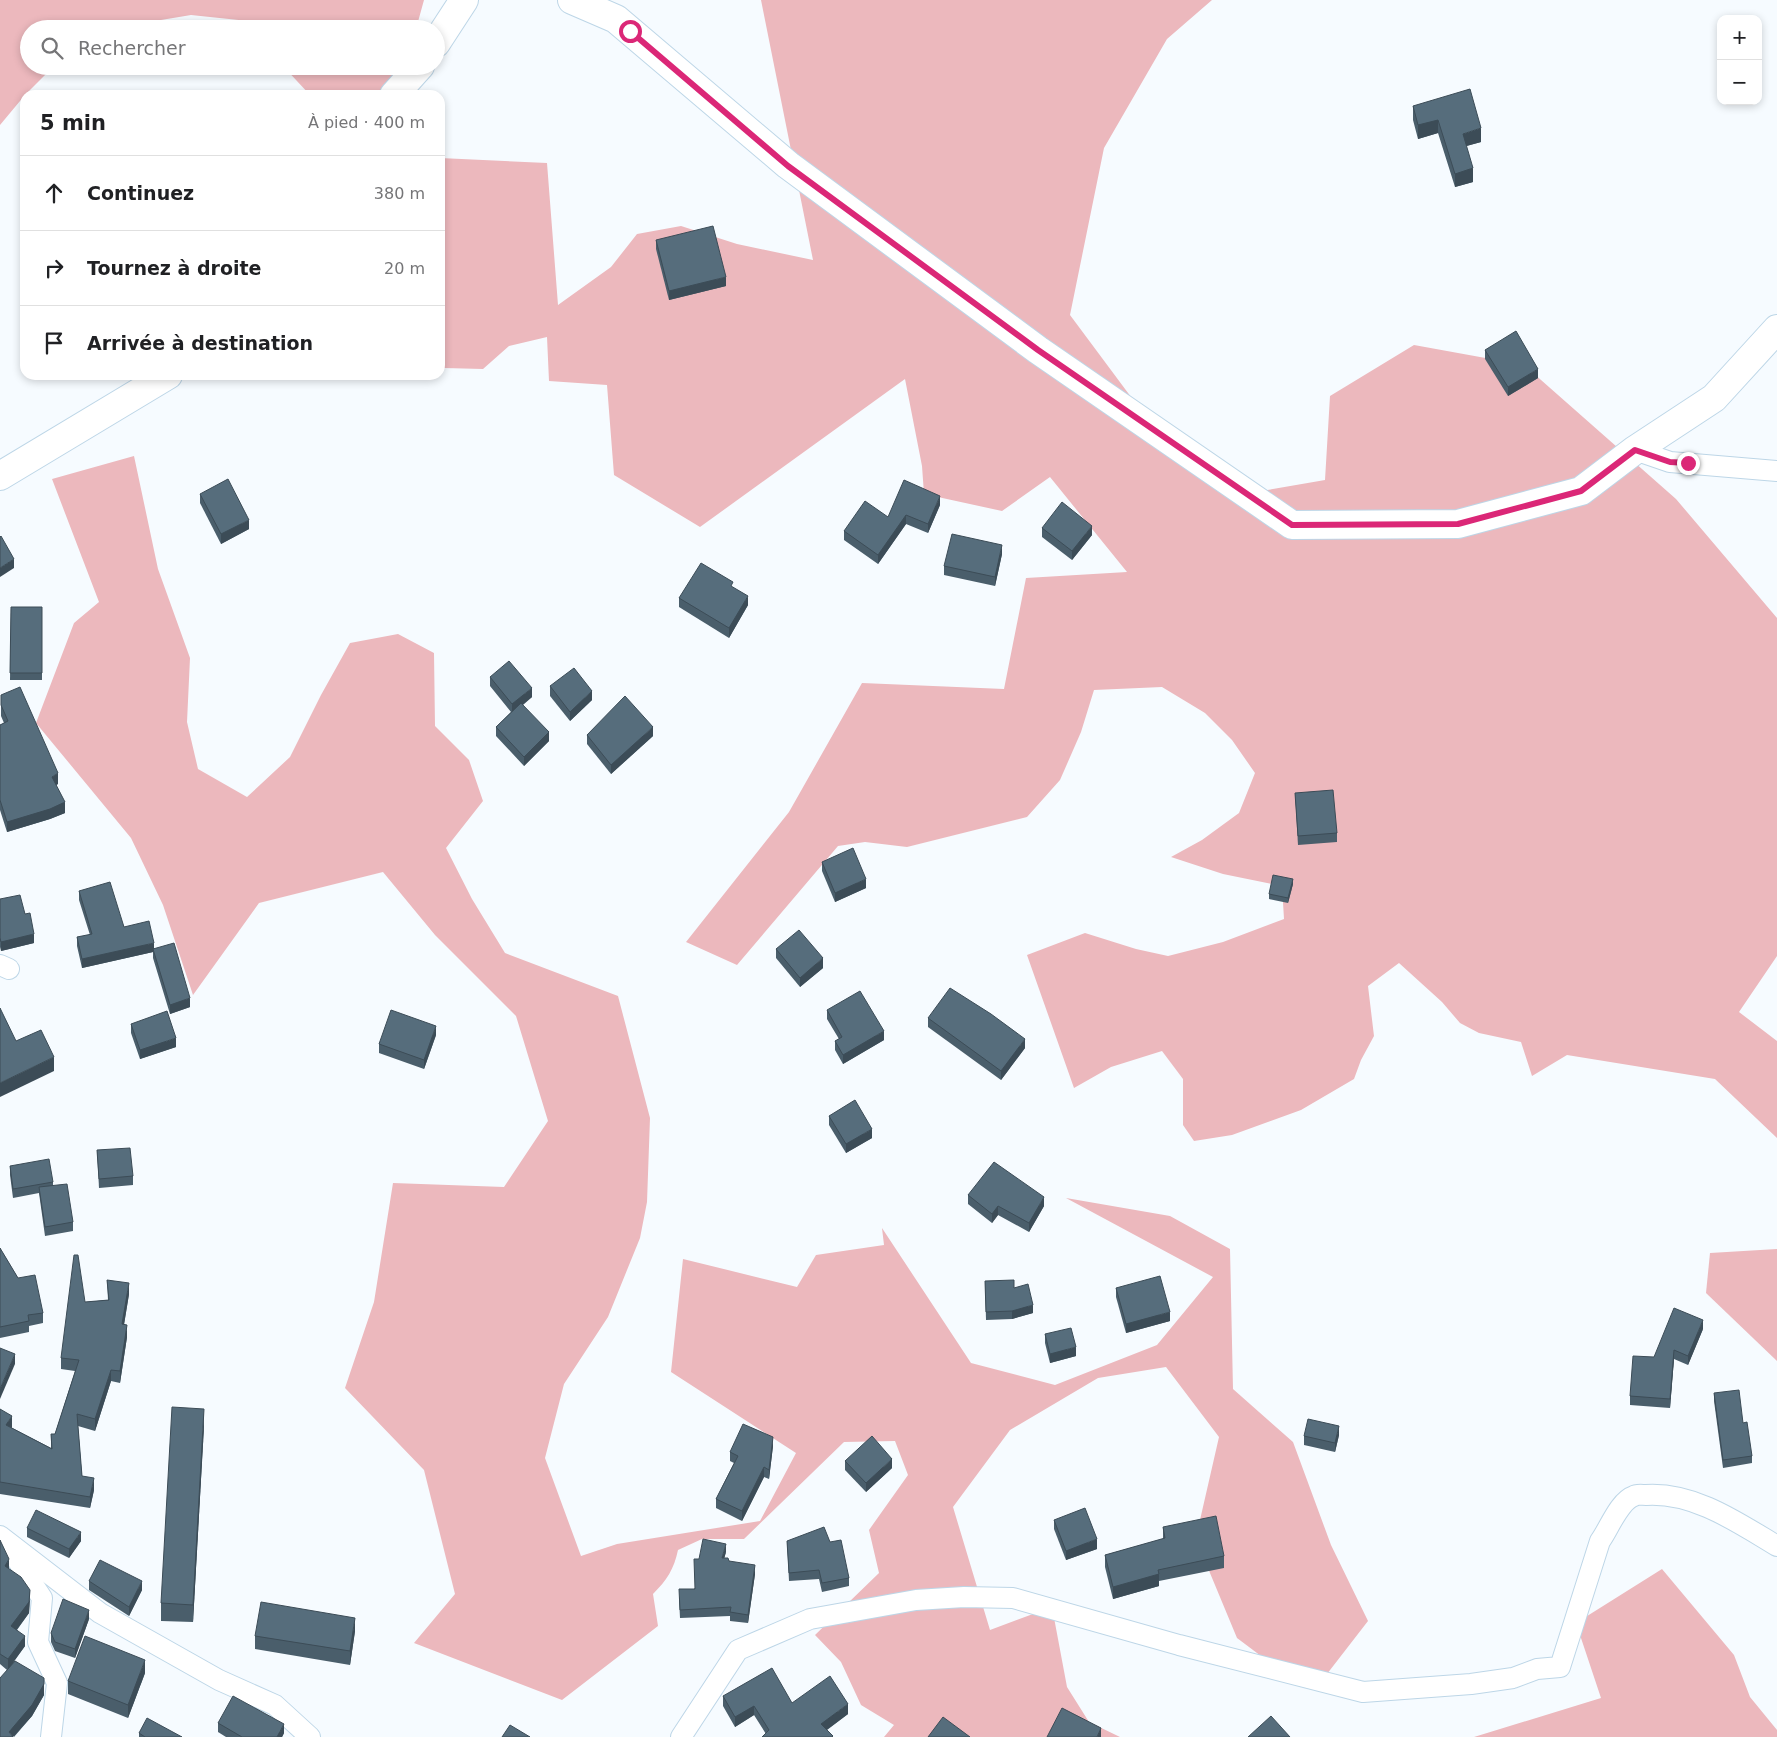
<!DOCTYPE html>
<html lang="fr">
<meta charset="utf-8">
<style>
:root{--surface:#fff;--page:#f2f2f2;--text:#202124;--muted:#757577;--line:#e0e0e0}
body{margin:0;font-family:"DejaVu Sans",sans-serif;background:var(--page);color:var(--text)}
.controls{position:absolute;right:15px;top:15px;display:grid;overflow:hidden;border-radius:10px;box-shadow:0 2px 8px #0003}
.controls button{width:45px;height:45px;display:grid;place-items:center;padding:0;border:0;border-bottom:1px solid var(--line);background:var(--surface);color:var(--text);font:25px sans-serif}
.stop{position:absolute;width:15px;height:15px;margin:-11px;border:4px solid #db2777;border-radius:50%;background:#fff}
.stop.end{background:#db2777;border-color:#fff;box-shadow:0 1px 5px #0008}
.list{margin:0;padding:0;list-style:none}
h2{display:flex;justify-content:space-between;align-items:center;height:65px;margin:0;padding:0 20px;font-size:21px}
h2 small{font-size:16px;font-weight:400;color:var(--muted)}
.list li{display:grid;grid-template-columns:32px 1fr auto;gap:15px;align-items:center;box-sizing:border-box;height:75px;padding:0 20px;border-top:1px solid var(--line)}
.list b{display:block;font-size:19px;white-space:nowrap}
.list em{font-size:16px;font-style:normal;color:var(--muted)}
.icon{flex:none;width:28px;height:28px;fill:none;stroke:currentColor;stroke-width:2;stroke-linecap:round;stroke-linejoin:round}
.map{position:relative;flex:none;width:1777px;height:1737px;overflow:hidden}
.search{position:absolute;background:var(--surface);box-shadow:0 2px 8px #0003;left:20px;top:20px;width:425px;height:55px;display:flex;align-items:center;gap:12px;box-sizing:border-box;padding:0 18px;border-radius:28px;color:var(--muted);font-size:19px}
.panel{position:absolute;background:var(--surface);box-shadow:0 2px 8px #0003;left:20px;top:90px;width:425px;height:290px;border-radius:15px}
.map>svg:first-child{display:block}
.green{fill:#ecb8bd}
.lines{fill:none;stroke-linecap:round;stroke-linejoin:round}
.street-casing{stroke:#bdd6e7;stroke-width:22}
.secondary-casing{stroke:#bdd6e7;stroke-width:30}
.street{stroke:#fff;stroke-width:20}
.secondary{stroke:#fff;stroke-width:28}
.wall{fill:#4a5e6b}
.shaded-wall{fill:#3c4c57}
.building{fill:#566d7c;stroke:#3c4c57}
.route{stroke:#db2777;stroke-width:6}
</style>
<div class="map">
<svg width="1777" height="1737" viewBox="0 0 1777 1737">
<rect width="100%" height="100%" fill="#f6fbff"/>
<g class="green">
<polygon points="0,0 424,0 416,29 254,29 248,21 191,15 107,29 29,29 29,66 54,66 25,95 0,125"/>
<polygon points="761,0 1212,0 1167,39 1104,148 1070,315 1163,440 1250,493 1325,480 1330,396 1414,345 1524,365 1676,499 1777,618 1777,956 1739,1012 1777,1041 1777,1138 1715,1079 1567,1055 1532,1076 1521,1042 1479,1033 1460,1023 1442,1002 1399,963 1368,986 1374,1036 1361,1060 1354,1079 1301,1110 1232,1135 1194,1141 1183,1125 1183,1079 1162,1051 1111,1067 1074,1088 1027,955 1085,933 1136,949 1168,956 1223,942 1284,919 1282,886 1223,874 1171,857 1202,840 1239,813 1255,773 1232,740 1205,713 1162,687 1094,690 1081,732 1060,780 1027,817 907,847 865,842 838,846 737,965 686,942 789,812 862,683 1004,689 1026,578 1127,572 1050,477 1002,511 924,494 922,466 905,379 700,527 614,475 607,385 549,381 547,337 509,346 483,369 444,368 443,336 440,336 440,158 547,163 558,305 611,267 637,234 681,226 737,244 813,260"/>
<polygon points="283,66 405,66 397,95 310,95"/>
<path d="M134,456L158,569L190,658L187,722L198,769L247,797L290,757L321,695L350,643L398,634L434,653L435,726L469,760L483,801L446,848L472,899L505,953L618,996L650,1118L647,1202L640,1238L608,1317L564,1384L545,1458L581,1556L617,1544L760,1521L796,1453L671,1372L683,1259L797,1287L816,1255L884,1245L882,1228L971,1363L1055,1385L1157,1345L1213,1277L1066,1198L1170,1216L1230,1249L1233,1389L1293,1442L1331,1545L1368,1621L1320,1683L1273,1665L1237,1638L1205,1561L1200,1520L1219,1437L1166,1367L1098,1378L1010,1430L953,1507L990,1630L1052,1607L1067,1687L1089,1722L1120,1737H884L894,1725L861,1705L841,1662L815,1635L879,1573L869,1530L908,1475L895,1441L844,1442L744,1539H702L678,1550C674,1569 667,1580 653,1594L658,1626L562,1700L414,1643L455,1594L424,1470L345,1388L374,1302L393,1183L504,1187L548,1121L516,1016L435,935L383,872L259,903L193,995L163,905L131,838L36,723L74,623L99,602L52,479Z"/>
<polygon points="1777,1249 1777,1361 1706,1293 1710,1253"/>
<polygon points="1662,1569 1734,1655 1750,1697 1777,1730 1777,1737 1474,1737 1601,1698 1576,1623"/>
</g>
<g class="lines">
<defs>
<g id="street">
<polyline points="1635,450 1670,462 1777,471"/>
<polyline points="0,965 9,969"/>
<polyline points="0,1536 100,1613 219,1680 275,1705 310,1737"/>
<polyline points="12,1552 42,1598 38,1642 57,1683 51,1737"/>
<path d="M681,1737L738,1650L810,1619L916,1600L964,1597L1013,1598L1179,1645L1363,1692L1471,1684L1513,1678L1537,1669L1560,1667L1600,1541C1609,1529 1619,1501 1634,1496C1637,1494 1642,1495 1646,1495C1694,1492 1737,1522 1777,1546"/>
</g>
<g id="secondary">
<polyline points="572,0 616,19 788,165 1038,350 1292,525 1458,524 1581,491 1635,450 1714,398 1777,329"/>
<polyline points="436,43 464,0"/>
<polyline points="394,95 420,66"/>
<polyline points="0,476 168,375"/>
</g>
</defs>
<use href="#street" class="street-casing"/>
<use href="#secondary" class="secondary-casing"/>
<use href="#street" class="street"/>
<use href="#secondary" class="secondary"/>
</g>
<g class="wall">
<polygon points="1413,106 1481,142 1466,146 1473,182 1455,187 1438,133 1418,139 1413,120"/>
<polygon points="656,240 726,286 669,300 656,249"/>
<polygon points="1485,350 1538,378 1508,396 1485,359"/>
<polygon points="200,494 249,529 221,544 200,503"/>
<polygon points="940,505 928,533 906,524 878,564 844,540 844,531 888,517"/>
<polygon points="1042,528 1092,535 1072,560 1042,537"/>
<polygon points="1002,554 995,586 944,575 944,566"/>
<polygon points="733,588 748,605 729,638 679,607 679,598"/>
<polygon points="11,607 42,607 42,680 10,680"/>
<polygon points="490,677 532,697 523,705 549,741 524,766 496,736 496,727 511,712 490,686"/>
<polygon points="550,686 592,700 570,721 550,696"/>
<polygon points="1,695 58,784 56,785 65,813 50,819 7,832 0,810 0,725 4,723 1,716"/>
<polygon points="587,735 653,736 611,774 587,744"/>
<polygon points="1295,793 1337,833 1337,842 1298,845"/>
<polygon points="822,862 866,888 835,902 822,871"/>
<polygon points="1293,884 1288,903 1269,899 1269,894"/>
<polygon points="79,891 124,927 154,949 190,1007 170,1014 153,958 153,952 82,968 77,946 77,937 90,935 79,900"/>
<polygon points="0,899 25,914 34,943 1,951 0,947"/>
<polygon points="776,949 823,968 800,987 776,958"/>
<polygon points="827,1010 884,1040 843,1064 835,1050 835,1041 839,1039 827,1019"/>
<polygon points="928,1018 1025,1048 1001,1080 928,1027"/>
<polygon points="131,1024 176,1047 140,1059 131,1033"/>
<polygon points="436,1035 424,1069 379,1053 379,1044"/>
<polygon points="829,1116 872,1138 846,1153 829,1125"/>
<polygon points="97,1150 133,1176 133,1185 99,1188"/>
<polygon points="10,1166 53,1182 53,1185 73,1222 73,1231 45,1236 39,1193 13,1198 10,1175"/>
<polygon points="968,1195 1044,1206 1029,1232 998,1215 992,1223 968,1204"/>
<polygon points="0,1248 18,1278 43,1313 43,1323 29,1326 29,1332 0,1338"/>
<polygon points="107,1280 129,1294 124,1325 127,1337 120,1383 111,1381 95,1431 78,1426 82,1476 94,1490 90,1508 0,1494 0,1409 12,1428 51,1448 51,1434 55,1434 75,1371 61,1369 61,1358 85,1302 108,1300"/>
<polygon points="985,1281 1014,1288 1033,1313 1012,1319 986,1320"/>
<polygon points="1116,1288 1170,1321 1126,1333 1116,1297"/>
<polygon points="1703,1329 1688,1365 1674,1359 1670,1408 1630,1405 1630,1396 1654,1357"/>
<polygon points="1045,1334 1076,1356 1050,1363 1045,1343"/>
<polygon points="1714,1393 1743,1423 1752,1456 1752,1463 1723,1468 1714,1401"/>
<polygon points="204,1426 193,1622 161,1621 161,1603"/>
<polygon points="1339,1435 1335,1452 1304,1445 1304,1436"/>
<polygon points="773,1446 769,1479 764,1477 742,1521 716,1508 716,1499 734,1463 730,1461 730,1452"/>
<polygon points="845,1461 892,1468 866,1492 845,1470"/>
<polygon points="1054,1520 1097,1549 1066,1560 1054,1529"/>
<polygon points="1163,1527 1224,1556 1224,1568 1159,1581 1159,1586 1113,1599 1105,1567 1105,1555 1163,1539"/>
<polygon points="27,1528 81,1541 69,1558 27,1537"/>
<polygon points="0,1540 9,1569 30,1601 29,1613 17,1630 25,1646 13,1662 44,1688 44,1695 32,1716 14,1737 7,1670 0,1664"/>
<polygon points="787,1541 830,1542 849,1578 849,1586 822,1592 819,1579 789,1581"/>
<polygon points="726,1552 724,1558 729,1561 755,1574 748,1623 730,1621 730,1616 680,1618 679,1598 694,1589"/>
<polygon points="89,1581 142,1590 129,1616 89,1590"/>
<polygon points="89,1619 75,1658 55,1651 51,1642 51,1633"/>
<polygon points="355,1631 350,1665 255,1649 255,1636"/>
<polygon points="145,1673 128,1718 68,1694 68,1681"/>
<polygon points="723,1696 792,1703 848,1714 827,1730 833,1737 766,1734 754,1715 735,1727 723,1706"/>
<polygon points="218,1723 284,1733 282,1737 226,1737 218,1732"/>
<polygon points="139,1733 182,1737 139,1737"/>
</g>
<g class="shaded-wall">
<polygon points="1438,120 1438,133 1418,139 1418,125"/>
<polygon points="1481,128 1481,142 1463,147 1463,134"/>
<polygon points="1473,168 1473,182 1455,187 1455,174"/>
<polygon points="726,277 726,286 669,300 669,291"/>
<polygon points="1538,369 1538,378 1508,396 1508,387"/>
<polygon points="940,496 940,505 928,533 928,524"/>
<polygon points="906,515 906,524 878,564 878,555"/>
<polygon points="249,520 249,529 221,544 221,534"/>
<polygon points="1092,526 1092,535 1072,560 1072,551"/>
<polygon points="1002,545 1002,554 995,586 995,577"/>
<polygon points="14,559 14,568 0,577 0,568"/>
<polygon points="748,596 748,605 729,638 729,628"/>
<polygon points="532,688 532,697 512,713 512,704"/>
<polygon points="592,691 592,700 570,721 570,712"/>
<polygon points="653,727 653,736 611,774 611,765"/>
<polygon points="549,732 549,741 524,766 524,757"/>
<polygon points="58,773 58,784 52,787 52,777"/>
<polygon points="65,802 65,813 50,819 7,832 7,822"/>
<polygon points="866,879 866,888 835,902 835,893"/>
<polygon points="1293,879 1293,884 1288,903 1288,898"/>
<polygon points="34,934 34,943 1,951 1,942"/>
<polygon points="154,943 154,952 153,949 153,952 82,968 82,959"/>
<polygon points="823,958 823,968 800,987 800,978"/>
<polygon points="190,998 190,1007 170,1014 170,1005"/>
<polygon points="436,1026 436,1035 424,1069 424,1060"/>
<polygon points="884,1031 884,1040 843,1064 843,1055"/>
<polygon points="176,1038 176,1047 140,1059 140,1050"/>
<polygon points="1025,1039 1025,1048 1001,1080 1001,1071"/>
<polygon points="54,1057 54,1071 0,1097 0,1083"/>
<polygon points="872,1129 872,1138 846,1153 846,1144"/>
<polygon points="1044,1197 1044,1206 1029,1232 1029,1223"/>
<polygon points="998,1206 998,1215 992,1223 992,1214"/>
<polygon points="129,1283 129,1294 122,1336 122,1324"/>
<polygon points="1033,1305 1033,1313 1012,1319 1012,1311"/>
<polygon points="1170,1312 1170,1321 1126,1333 1126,1324"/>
<polygon points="1703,1320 1703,1329 1688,1365 1688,1356"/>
<polygon points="127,1325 127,1337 120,1383 120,1371"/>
<polygon points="1076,1347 1076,1356 1050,1363 1050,1354"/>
<polygon points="1674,1350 1674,1359 1670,1408 1670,1399"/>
<polygon points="15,1354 15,1364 0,1399 0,1389"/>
<polygon points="111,1370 111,1381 95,1431 95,1419"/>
<polygon points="204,1409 204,1426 193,1622 193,1605"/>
<polygon points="12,1416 12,1428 6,1425"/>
<polygon points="1339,1426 1339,1435 1335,1452 1335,1443"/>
<polygon points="773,1437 773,1446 769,1479 769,1470"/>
<polygon points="892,1459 892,1468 866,1492 866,1483"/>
<polygon points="764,1467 764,1477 742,1521 742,1511"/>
<polygon points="94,1478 94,1490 90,1508 90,1497"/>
<polygon points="81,1532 81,1541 69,1558 69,1549"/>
<polygon points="1097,1539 1097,1549 1066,1560 1066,1551"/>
<polygon points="726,1544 726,1552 722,1567 722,1558"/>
<polygon points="9,1559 9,1570 5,1566"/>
<polygon points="755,1565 755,1574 748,1623 748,1615"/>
<polygon points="1159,1574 1159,1586 1113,1599 1113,1587"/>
<polygon points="142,1581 142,1590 129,1616 129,1607"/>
<polygon points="30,1590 29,1613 11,1637 11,1626"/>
<polygon points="89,1610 89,1619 75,1658 75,1649"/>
<polygon points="355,1618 355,1631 350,1665 350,1651"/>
<polygon points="25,1636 25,1646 8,1670 8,1659"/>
<polygon points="145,1660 145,1673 128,1718 128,1705"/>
<polygon points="44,1678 44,1695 32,1716 13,1737 9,1732"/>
<polygon points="848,1704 848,1714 821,1734 821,1724"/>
<polygon points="754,1706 754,1715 735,1727 735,1717"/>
<polygon points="284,1724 284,1733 282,1737 277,1737"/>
<polygon points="1101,1728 1101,1737 1097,1737"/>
</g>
<g class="building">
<polygon points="1470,89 1481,128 1463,134 1473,168 1455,174 1438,120 1418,125 1413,106"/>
<polygon points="713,226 726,277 669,291 656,240"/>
<polygon points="1516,331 1538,369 1508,387 1485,350"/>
<polygon points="228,479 249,520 221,534 200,494"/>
<polygon points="904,480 940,496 928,524 906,515 878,555 844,531 865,501 888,517"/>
<polygon points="1062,502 1092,526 1072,551 1042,528"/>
<polygon points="952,534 1002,545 995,577 944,566"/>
<polygon points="1,536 14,559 0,568 0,537"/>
<polygon points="701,563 733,582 731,586 748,596 729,628 679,598"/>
<polygon points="11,607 42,607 42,673 10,673"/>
<polygon points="509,661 532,688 512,704 490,677"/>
<polygon points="574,668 592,691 570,712 550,686"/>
<polygon points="20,687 58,773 52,777 65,802 50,809 7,822 0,800 0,725 8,721 1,705 1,695"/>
<polygon points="625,696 653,727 611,765 587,735"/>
<polygon points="521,703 549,732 524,757 496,727"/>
<polygon points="1333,790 1337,833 1298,836 1295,793"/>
<polygon points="853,848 866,879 835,893 822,862"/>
<polygon points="1273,875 1293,879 1288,898 1269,894"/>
<polygon points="110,882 124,927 149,921 154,943 82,959 77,937 92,934 79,891"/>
<polygon points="20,895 25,914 30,913 34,934 1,942 0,938 0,899"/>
<polygon points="799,930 823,958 800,978 776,949"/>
<polygon points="174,943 190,998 170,1005 153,949"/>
<polygon points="950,988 991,1014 1025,1039 1001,1071 928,1018"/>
<polygon points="860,991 884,1031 843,1055 835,1041 842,1037 827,1010"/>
<polygon points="0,1008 16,1041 41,1030 54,1057 0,1083"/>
<polygon points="391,1010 436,1026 424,1060 379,1044"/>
<polygon points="167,1011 176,1038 140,1050 131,1024"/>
<polygon points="855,1100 872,1129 846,1144 829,1116"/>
<polygon points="130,1148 133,1176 99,1179 97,1150"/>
<polygon points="49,1159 53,1182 13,1189 10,1166"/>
<polygon points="994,1162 1044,1197 1029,1223 998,1206 992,1214 968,1195"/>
<polygon points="67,1184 73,1222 45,1227 39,1187"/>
<polygon points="0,1248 18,1278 35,1275 43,1313 28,1315 29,1321 0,1327"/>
<polygon points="74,1255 78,1255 85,1302 109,1300 107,1280 129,1283 122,1324 127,1325 120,1371 111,1370 95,1419 77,1414 82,1476 94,1478 90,1497 0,1482 0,1409 12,1416 6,1425 52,1449 51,1434 55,1434 79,1360 61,1358"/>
<polygon points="1160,1276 1170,1312 1126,1324 1116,1288"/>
<polygon points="1014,1280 1014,1288 1028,1284 1033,1305 1012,1311 986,1312 985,1281"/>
<polygon points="1674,1308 1703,1320 1688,1356 1674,1350 1670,1399 1630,1396 1633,1356 1654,1357"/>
<polygon points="1071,1328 1076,1347 1050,1354 1045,1334"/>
<polygon points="0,1348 15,1354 0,1389"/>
<polygon points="1739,1390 1743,1423 1747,1422 1752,1456 1723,1460 1714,1393"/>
<polygon points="172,1407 204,1409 193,1605 161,1603"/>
<polygon points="1308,1419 1339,1426 1335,1443 1304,1436"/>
<polygon points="743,1424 773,1437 769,1470 764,1467 742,1511 716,1499 738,1456 730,1452"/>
<polygon points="872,1436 892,1459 866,1483 845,1461"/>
<polygon points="1085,1508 1097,1539 1066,1551 1054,1520"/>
<polygon points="36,1510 81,1532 69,1549 27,1528"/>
<polygon points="1216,1516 1224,1556 1158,1570 1159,1574 1113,1587 1105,1555 1165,1538 1163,1527"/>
<polygon points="824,1527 830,1542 841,1540 849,1578 822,1583 819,1570 789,1573 787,1541"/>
<polygon points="703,1539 726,1544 722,1558 728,1558 729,1561 755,1565 748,1615 730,1612 731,1607 680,1610 679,1589 695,1589 694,1559 699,1559"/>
<polygon points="0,1540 9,1559 5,1566 21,1577 30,1590 29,1602 11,1626 25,1636 8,1659 0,1654"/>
<polygon points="100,1560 142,1581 129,1607 89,1581"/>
<polygon points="63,1599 89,1610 75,1649 55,1642 51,1633"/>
<polygon points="261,1602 355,1618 350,1651 255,1636"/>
<polygon points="85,1636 145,1660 128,1705 68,1681"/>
<polygon points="15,1661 44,1678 44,1684 32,1705 9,1732 13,1737 0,1737 0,1678"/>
<polygon points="772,1668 792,1703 830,1676 848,1704 821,1724 833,1736 832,1737 762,1737 769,1730 754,1706 735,1717 723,1696"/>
<polygon points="233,1696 284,1724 277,1737 242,1737 218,1723"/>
<polygon points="1062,1708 1101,1728 1097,1737 1047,1737"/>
<polygon points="1271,1716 1290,1737 1248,1737"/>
<polygon points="943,1717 970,1737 928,1737"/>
<polygon points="147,1718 182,1737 145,1737 139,1733"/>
<polygon points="510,1725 530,1737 502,1737"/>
</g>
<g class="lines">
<polyline class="route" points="630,31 788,166 1038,350 1292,525 1458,524 1581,491 1635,450 1670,462 1688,463"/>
</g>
</svg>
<div class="controls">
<button>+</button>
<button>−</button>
</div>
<div class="stop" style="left:630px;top:31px"></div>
<div class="stop end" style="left:1688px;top:463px"></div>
<div class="search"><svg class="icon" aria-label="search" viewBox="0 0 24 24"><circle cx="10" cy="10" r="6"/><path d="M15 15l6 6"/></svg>Rechercher</div>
<section class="panel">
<h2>5 min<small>À pied · 400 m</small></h2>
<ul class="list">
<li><svg class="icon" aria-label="ahead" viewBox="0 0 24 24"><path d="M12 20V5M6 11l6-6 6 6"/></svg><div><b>Continuez</b></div><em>380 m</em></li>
<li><svg class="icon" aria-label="right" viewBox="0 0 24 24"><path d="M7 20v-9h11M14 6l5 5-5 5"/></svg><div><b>Tournez à droite</b></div><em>20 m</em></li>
<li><svg class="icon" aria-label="arrive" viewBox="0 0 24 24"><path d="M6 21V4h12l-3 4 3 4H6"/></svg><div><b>Arrivée à destination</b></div></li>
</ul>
</section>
</div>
